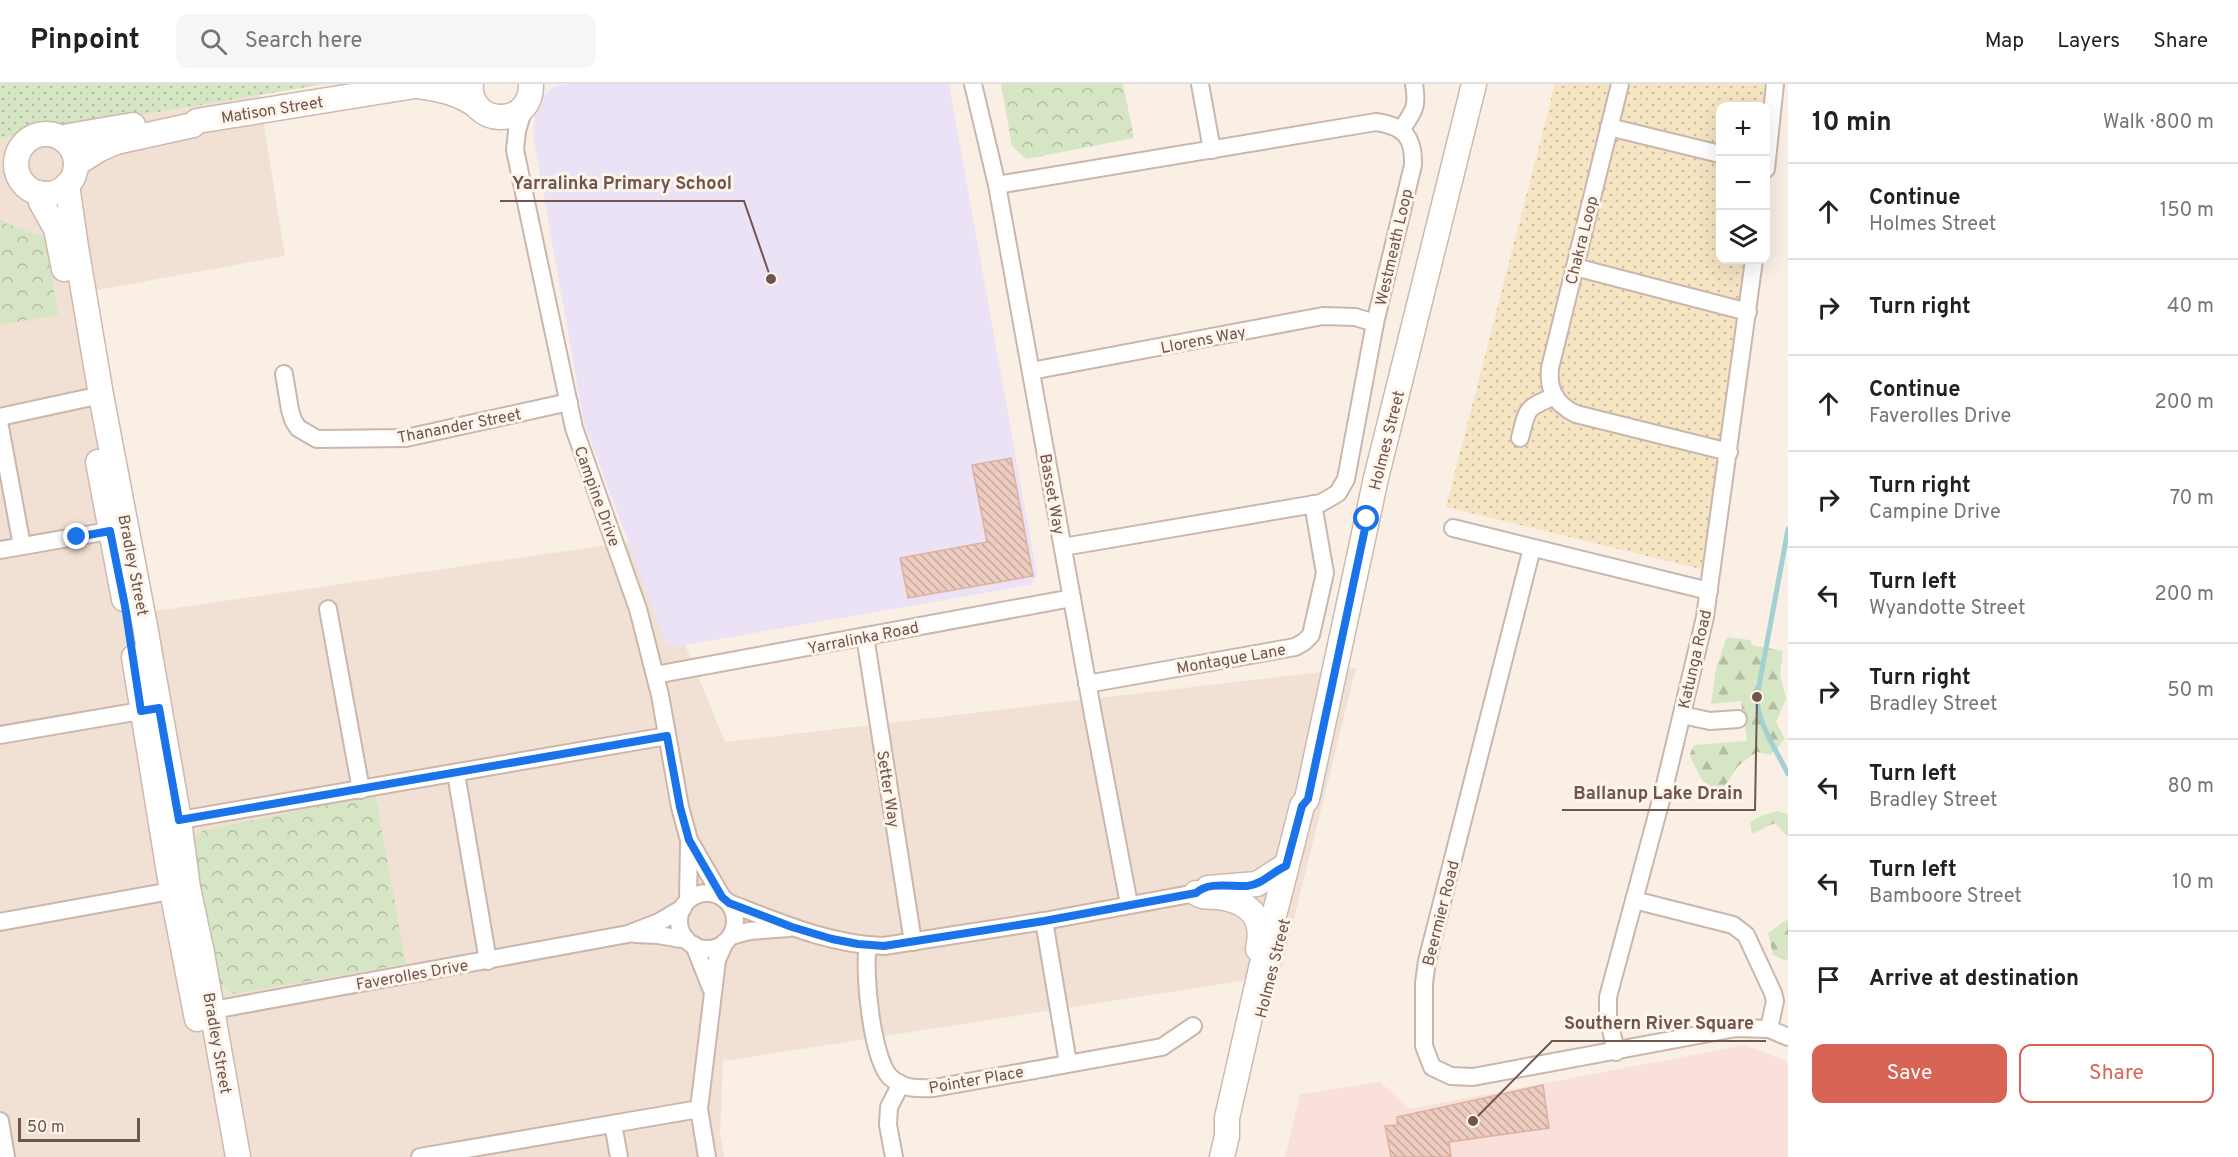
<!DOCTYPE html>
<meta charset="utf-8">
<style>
:root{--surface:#fff;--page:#f6f6f6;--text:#202124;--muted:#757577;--line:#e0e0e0;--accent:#d86456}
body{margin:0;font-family:Overpass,sans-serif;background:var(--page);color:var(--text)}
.controls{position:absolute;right:18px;top:18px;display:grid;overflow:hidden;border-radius:12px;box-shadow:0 6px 24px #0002}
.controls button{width:54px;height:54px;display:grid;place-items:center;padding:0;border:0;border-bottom:2px solid var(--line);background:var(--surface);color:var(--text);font:30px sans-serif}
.scale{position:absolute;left:18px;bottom:15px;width:122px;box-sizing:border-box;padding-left:6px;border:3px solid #70554d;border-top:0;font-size:16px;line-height:21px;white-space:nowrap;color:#70554d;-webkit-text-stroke:4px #fdf4eb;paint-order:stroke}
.stop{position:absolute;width:18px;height:18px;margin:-14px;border:4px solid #1a73e8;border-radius:50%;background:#fff}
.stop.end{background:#1a73e8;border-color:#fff;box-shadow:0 2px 6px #0008}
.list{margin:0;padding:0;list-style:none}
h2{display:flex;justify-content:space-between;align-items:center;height:78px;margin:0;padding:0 24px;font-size:26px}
h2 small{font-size:20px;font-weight:400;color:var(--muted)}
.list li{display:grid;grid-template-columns:39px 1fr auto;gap:18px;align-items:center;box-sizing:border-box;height:96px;padding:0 24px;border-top:2px solid var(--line)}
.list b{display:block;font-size:22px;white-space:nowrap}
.list p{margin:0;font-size:20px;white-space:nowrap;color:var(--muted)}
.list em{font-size:20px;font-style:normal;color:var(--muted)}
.actions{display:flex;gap:12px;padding:18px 24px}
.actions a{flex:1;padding:14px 0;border:2px solid var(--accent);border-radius:12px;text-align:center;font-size:21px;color:var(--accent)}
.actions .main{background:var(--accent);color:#fff}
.icon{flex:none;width:33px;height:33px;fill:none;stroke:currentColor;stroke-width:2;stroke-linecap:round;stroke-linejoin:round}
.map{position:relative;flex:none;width:1788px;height:1073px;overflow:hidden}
header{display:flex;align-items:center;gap:36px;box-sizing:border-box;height:84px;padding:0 30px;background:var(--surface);border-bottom:2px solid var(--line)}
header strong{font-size:28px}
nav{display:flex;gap:33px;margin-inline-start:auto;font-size:21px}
.search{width:420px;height:54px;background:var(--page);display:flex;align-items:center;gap:15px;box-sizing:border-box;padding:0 21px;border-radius:12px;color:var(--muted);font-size:22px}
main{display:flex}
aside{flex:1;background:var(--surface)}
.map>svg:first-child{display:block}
.residential{fill:#f1e0d4}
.commercial{fill:#f9e0da}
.education{fill:#ece2f6}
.grass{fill:url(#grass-dots)}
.forest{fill:url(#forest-firs)}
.sand{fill:url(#sand-dots)}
.park{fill:url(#park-crowns)}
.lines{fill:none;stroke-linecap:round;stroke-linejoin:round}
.stream{stroke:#a3d0d2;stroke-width:5}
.building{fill:url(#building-back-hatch);stroke:#ddb1a1;stroke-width:1.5}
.street-casing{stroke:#cab6ac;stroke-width:20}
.secondary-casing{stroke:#cfb8ad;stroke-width:27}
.street{stroke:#fff;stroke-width:16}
.secondary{stroke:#fff;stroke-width:24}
.route{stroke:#1a73e8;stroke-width:8}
.labels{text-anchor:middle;stroke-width:6;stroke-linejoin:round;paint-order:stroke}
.street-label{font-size:16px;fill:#70554d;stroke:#fdf4eb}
.leader{fill:none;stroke:#70554d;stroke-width:2}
.callout-dot{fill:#70554d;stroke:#fdf4eb;stroke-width:2}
.callout-label{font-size:18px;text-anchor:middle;font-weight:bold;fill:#70554d;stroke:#fdf4eb;stroke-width:6;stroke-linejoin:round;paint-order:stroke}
</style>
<header>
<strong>Pinpoint</strong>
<div class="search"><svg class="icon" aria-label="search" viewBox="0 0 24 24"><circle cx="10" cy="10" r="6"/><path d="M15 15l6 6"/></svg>Search here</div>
<nav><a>Map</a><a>Layers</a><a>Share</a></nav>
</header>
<main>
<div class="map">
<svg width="1788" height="1073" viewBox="0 0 1788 1073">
<defs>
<pattern id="grass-dots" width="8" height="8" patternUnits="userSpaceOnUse" patternTransform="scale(1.5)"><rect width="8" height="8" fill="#d6e6c5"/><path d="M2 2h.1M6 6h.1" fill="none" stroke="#b2bda2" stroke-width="1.8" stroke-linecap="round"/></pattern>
<pattern id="forest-firs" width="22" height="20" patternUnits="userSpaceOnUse" patternTransform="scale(1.5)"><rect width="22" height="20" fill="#d6e6c5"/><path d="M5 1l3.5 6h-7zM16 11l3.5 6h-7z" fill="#b2bda2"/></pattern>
<pattern id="sand-dots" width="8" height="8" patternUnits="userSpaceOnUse" patternTransform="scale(1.5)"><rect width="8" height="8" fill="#f6e5c3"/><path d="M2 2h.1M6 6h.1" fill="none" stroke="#ccbca1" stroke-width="1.8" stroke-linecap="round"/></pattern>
<pattern id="park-crowns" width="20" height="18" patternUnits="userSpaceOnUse" patternTransform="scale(1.5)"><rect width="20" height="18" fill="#d6e6c5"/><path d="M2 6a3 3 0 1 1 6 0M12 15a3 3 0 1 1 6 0" fill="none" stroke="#b2bda2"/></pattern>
<pattern id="building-back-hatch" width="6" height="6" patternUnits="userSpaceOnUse" patternTransform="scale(1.5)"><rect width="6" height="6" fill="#edccbf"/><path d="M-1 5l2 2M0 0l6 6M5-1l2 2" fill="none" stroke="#c4a89d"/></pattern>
</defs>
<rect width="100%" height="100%" fill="#faefe5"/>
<polygon class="residential" points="259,11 285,172 92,207 149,528 642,456 725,658 1356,584 1280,891 723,977 720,1050 724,1073 0,1073 0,55"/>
<polygon class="commercial" points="1745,961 1784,976 1788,980 1788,1073 1285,1073 1300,1010 1380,998 1410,1025"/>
<polygon class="education" points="568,0 949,0 1037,491 1031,501 674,563 665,557 584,339 533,51 535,29 543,13 554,2"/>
<polygon class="grass" points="0,0 324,0 0,55"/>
<g class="forest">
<polygon points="1727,553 1750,556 1752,561 1783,567 1780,590 1786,615 1776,638 1785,655 1771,671 1757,668 1738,682 1723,706 1709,703 1702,696 1691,675 1690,670 1694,661 1747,657 1741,617 1711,620 1716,584"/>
<polygon points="1778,727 1788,731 1788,753 1775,739 1752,750 1750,738 1763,731"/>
<polygon points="1788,835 1788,875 1784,876 1773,871 1768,849"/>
</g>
<polygon class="sand" points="1555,0 1779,0 1766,108 1766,22 1720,22 1720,176 1757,176 1717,489 1446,423"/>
<g class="park">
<polygon points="1001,0 1123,0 1134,54 1026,75 1012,62"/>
<polygon points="0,135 7,140 45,153 58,231 0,241"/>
<polygon points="375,710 406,880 235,910 226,905 214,893 208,873 193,757 202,747"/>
</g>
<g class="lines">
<path class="stream" d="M1788,445L1757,613C1757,639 1777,667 1788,690"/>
</g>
<g class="building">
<polygon points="1011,374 1033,492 908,514 900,474 987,458 972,381"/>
<polygon points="1543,1001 1549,1044 1449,1058 1451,1073 1391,1073 1385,1042 1397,1041 1397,1033"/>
</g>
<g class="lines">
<defs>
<g id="street">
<polyline points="973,0 997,101 1094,636 1129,820"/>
<polyline points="1200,0 1212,66"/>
<path d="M1620,0L1550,284C1548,306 1555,320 1576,330L1729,368"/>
<polyline points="525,20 517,47 515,66 574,344 638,525 660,611 680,723 689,756 722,813"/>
<polyline points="1609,43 1720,70"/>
<path d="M1401,46C1414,27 1418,23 1414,0"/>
<polyline points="1766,85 1775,0"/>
<path d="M997,101L1376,38C1404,42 1414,53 1413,81L1375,239L1346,395L1338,409L1321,419L1063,463"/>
<polyline points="1575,183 1748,228"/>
<polyline points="1031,287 1323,232 1355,233 1375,239"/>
<polyline points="284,290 290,326 293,336 298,344 317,355 406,354 569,318"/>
<polyline points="0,333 101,311"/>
<polyline points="0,343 22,462"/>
<path d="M1520,354C1528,323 1525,325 1555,312"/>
<polyline points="1453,444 1709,507"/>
<polyline points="1532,464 1427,877 1424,899 1424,962 1432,983 1451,992 1473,993 1736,944 1769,945 1788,953"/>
<polyline points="0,466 120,445"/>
<polyline points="328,525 361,706"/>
<polyline points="865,552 913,858"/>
<polyline points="655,591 1072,514"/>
<polyline points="1087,600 1295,563 1304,558 1311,551 1325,489 1313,420"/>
<polyline points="1682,631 1710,637 1738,635"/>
<polyline points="0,651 152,625"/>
<polyline points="456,690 488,877"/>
<polyline points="169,738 667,652"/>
<circle cx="707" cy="837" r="28"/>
<polyline points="688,816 689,760"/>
<polyline points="1634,816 1733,841 1746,851 1773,909 1775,917 1769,945"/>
<path d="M729,819C779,838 830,861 884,862L1044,837L1196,809"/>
<polyline points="1044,837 1068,979"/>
<polyline points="0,838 182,805"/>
<polyline points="635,850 658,851 687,856"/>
<polyline points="731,852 749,847 789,844"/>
<polyline points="694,861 711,904"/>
<path d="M868,861C863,887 872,975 890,993C903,1005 917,1005 934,1004L1162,963L1193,942"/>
<polyline points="202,928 628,850 659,838 683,824"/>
<polyline points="1616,968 1608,932 1608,913 1664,705 1705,533 1754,176"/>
<polyline points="0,1037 6,1073"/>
<polyline points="613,1040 619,1073"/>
<polyline points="420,1073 699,1025"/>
<polyline points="707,1073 699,1025 717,876 725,858"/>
<polyline points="894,1073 888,1041 889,1023 901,1000"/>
</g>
<g id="secondary">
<path d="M471,0C467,42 532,46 531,0"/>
<path d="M418,2C441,5 459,9 477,22"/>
<circle cx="46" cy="80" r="30"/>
<polyline points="63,55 69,52 133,41"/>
<polyline points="76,80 98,66 116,58 193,41 197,37 427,0"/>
<polyline points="67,101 76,163 101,311 145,542 179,736 188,804 202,869 238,1073"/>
<polyline points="39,109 41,118 56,145 64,185"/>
<polyline points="98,378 124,515"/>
<polyline points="134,573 172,807 197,935"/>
<polyline points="1208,804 1257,800 1285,782"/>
<path d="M1196,809C1203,814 1210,812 1219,813C1250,818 1265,833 1258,865"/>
<polyline points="1222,1073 1227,1052 1227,1034 1264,871 1302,722 1307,715 1376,394 1474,0"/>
</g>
</defs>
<use href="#street" class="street-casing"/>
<use href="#secondary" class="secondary-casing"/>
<use href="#street" class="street"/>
<use href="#secondary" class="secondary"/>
</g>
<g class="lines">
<path class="route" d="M77,453L110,447L125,522L141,627L159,624L179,736L667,652L680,723L689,756L722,813L729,819L792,843L832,855L858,860L884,862L1044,837L1196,809C1209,797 1231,803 1247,802C1263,800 1272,788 1286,782L1302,722L1308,715L1367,435"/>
</g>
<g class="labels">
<g class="street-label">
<text transform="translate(272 25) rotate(-9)" y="6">Matison Street</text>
<text transform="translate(1581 156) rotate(-76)" y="6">Chakra Loop</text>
<text transform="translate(1393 163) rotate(-77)" y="6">Westmeath Loop</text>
<text transform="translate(1203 255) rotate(-11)" y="6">Llorens Way</text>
<text transform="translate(459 341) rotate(-11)" y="6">Thanander Street</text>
<text transform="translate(1386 356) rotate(-76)" y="6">Holmes Street</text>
<text transform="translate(1053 410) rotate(80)" y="6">Basset Way</text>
<text transform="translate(598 412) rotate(70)" y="6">Campine Drive</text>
<text transform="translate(134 481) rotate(79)" y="6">Bradley Street</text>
<text transform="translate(863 553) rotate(-11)" y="6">Yarralinka Road</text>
<text transform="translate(1231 574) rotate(-10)" y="6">Montague Lane</text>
<text transform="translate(1694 575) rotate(-77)" y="6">Katunga Road</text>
<text transform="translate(889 705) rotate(81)" y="6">Setter Way</text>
<text transform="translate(1440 829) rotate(-76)" y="6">Beermier Road</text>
<text transform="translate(1272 884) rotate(-76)" y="6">Holmes Street</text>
<text transform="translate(412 890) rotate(-10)" y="6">Faverolles Drive</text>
<text transform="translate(218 959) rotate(80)" y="6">Bradley Street</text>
<text transform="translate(976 995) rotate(-10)" y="6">Pointer Place</text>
</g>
</g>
<path class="leader" d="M771 195L744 117H500M1757 613L1755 726H1562M1473 1037L1552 957H1766"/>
<g class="callout-dot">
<circle cx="771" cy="195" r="6"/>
<circle cx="1757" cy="613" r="6"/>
<circle cx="1473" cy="1037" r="6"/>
</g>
<g class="callout-label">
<text x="622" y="105">Yarralinka Primary School</text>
<text x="1658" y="715">Ballanup Lake Drain</text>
<text x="1659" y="945">Southern River Square</text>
</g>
</svg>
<div class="controls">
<button>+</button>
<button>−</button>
<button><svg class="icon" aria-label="layers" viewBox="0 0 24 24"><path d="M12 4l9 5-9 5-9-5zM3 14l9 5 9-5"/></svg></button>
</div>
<div class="scale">50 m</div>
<div class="stop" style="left:1367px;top:435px"></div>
<div class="stop end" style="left:77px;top:453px"></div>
</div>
<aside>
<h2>10 min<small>Walk · 800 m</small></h2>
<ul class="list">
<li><svg class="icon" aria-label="ahead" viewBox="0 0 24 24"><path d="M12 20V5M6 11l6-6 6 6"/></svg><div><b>Continue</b><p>Holmes Street</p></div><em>150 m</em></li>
<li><svg class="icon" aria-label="right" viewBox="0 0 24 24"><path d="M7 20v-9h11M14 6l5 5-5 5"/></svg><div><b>Turn right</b></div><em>40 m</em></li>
<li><svg class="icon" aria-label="ahead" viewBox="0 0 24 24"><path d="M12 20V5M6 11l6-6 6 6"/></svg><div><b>Continue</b><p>Faverolles Drive</p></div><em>200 m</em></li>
<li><svg class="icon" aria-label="right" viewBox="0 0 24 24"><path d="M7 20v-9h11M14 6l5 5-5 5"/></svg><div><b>Turn right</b><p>Campine Drive</p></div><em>70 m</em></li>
<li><svg class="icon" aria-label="left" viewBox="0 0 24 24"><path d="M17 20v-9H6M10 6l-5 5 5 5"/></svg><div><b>Turn left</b><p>Wyandotte Street</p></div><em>200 m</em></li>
<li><svg class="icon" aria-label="right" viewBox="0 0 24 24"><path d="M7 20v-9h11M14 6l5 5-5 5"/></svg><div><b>Turn right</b><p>Bradley Street</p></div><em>50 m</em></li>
<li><svg class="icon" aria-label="left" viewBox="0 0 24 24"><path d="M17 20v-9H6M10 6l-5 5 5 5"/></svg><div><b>Turn left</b><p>Bradley Street</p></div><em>80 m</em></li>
<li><svg class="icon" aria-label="left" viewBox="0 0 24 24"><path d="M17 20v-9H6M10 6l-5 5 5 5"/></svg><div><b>Turn left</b><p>Bamboore Street</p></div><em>10 m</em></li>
<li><svg class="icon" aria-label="arrive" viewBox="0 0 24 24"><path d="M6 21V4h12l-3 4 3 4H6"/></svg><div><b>Arrive at destination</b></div></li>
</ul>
<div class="actions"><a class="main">Save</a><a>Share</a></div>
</aside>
</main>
